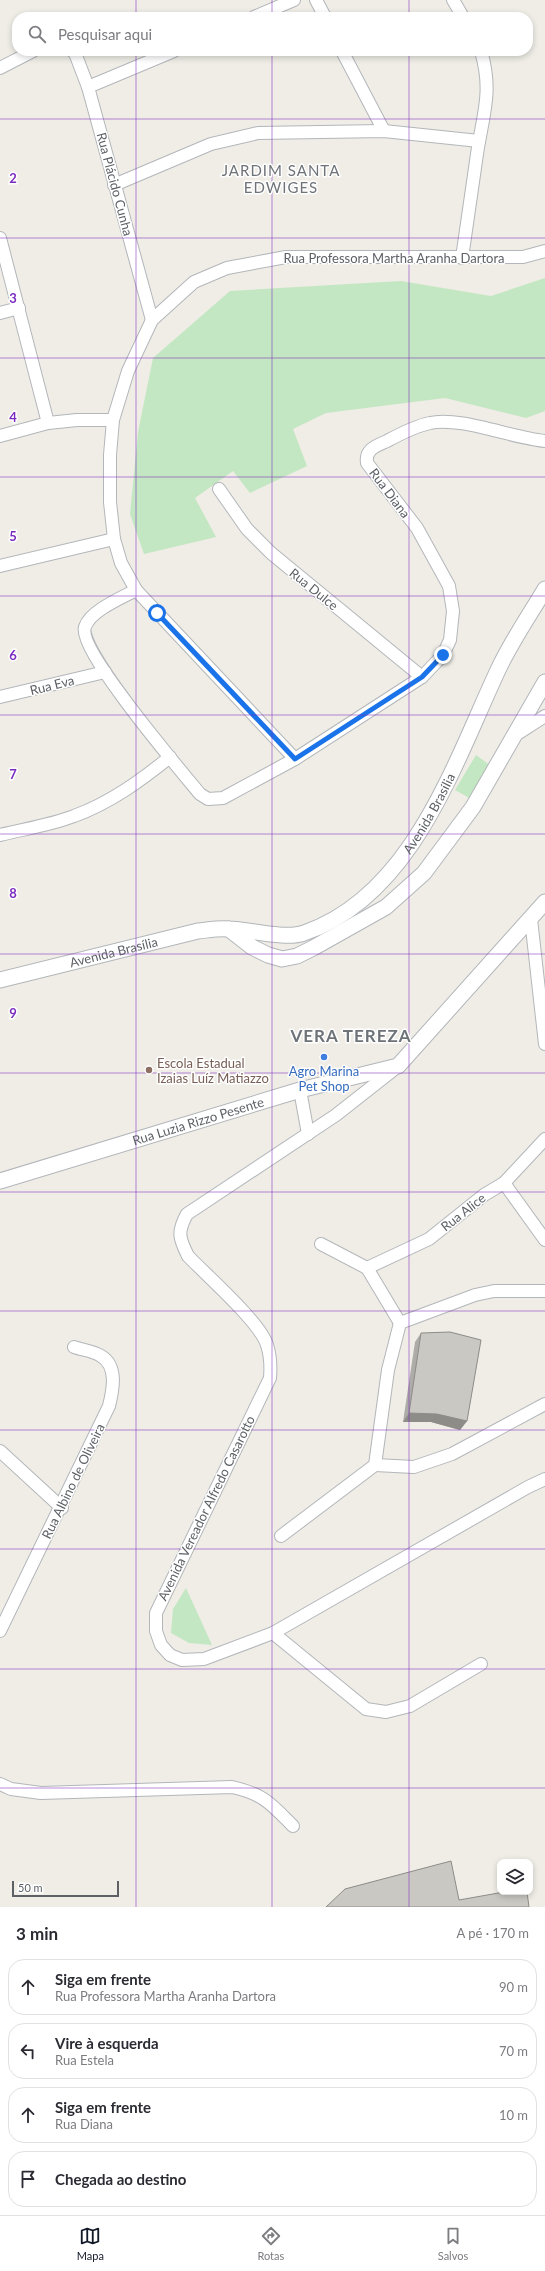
<!DOCTYPE html>
<html lang="pt">
<meta charset="utf-8">
<style>
:root{--surface:#fff;--page:#f2f2f3;--text:#2b2b33;--muted:#7c7c81;--line:#e1e1e2;--accent:#111827}
body{margin:0;font-family:Lato,sans-serif;background:var(--page);color:var(--text)}
.controls{position:absolute;right:12px;bottom:12px;display:grid;overflow:hidden;border-radius:8px;box-shadow:0 2px 6px #0003}
.controls button{width:36px;height:36px;display:grid;place-items:center;padding:0;border:0;border-bottom:1px solid var(--line);background:var(--surface);color:var(--text);font:20px sans-serif}
.scale{position:absolute;left:12px;bottom:10px;width:107px;box-sizing:border-box;padding-left:4px;border:2px solid #5d6166;border-top:0;font-size:11px;line-height:14px;white-space:nowrap;color:#5d6166;-webkit-text-stroke:3px #fff;paint-order:stroke}
.stop{position:absolute;width:12px;height:12px;margin:-9px;border:3px solid #1a73e8;border-radius:50%;background:#fff}
.stop.end{background:#1a73e8;border-color:#fff;box-shadow:0 1px 4px #0008}
.list{margin:0;padding:0;list-style:none}
h2{display:flex;justify-content:space-between;align-items:center;height:52px;margin:0;padding:0 16px;font-size:17px}
h2 small{font-size:13px;font-weight:400;color:var(--muted)}
.list li{display:grid;grid-template-columns:26px 1fr auto;gap:12px;align-items:center;box-sizing:border-box;height:56px;margin:0 8px 8px;padding:0 8px;border:1px solid var(--line);border-radius:16px}
.list b{display:block;font-size:15px;white-space:nowrap}
.list p{margin:0;font-size:13px;white-space:nowrap;color:var(--muted)}
.list em{font-size:13px;font-style:normal;color:var(--muted)}
.icon{flex:none;width:22px;height:22px;fill:none;stroke:currentColor;stroke-width:2;stroke-linecap:round;stroke-linejoin:round}
.map{position:relative;flex:none;width:545px;height:1907px;overflow:hidden}
.search{position:absolute;background:var(--surface);box-shadow:0 2px 6px #0003;left:12px;right:12px;top:12px;height:44px;display:flex;align-items:center;gap:10px;box-sizing:border-box;padding:0 14px;border-radius:16px;color:var(--muted);font-size:15px}
.sheet{height:308px;background:var(--surface)}
nav{display:flex;justify-content:space-around;align-items:center;box-sizing:border-box;height:56px;border-top:1px solid var(--line);background:var(--surface);font-size:11px;color:var(--muted)}
nav a{display:grid;justify-items:center;gap:2px}
nav .on{color:var(--accent)}
.map>svg:first-child{display:block}
.green{fill:#c3e7c2}
.lines{fill:none;stroke-linecap:round;stroke-linejoin:round}
.minor-casing{stroke:#b3b6ba;stroke-width:14}
.tertiary-casing{stroke:#b3b6ba;stroke-width:17}
.minor{stroke:#fff;stroke-width:12}
.tertiary{stroke:#fff;stroke-width:15}
.wall{fill:#aeaca8}
.shaded-wall{fill:#8d8c88}
.building{fill:#cac8c3;stroke:#8d8c88}
.route{stroke:#1a73e8;stroke-width:5}
.grid{fill:none;stroke:#7b2cbf;stroke-width:1;stroke-opacity:0.55}
.shop-dot{fill:#3f7fe0;stroke:#fff;stroke-width:1.5}
.education-dot{fill:#8d6e63;stroke:#fff;stroke-width:1.5}
.labels{text-anchor:middle;stroke-width:3;stroke-linejoin:round;paint-order:stroke}
.street-label{font-size:13px;fill:#5d6166;stroke:#fff}
.education-label{font-size:13px;fill:#785e54;stroke:#fff;text-anchor:start}
.shop-label{font-size:13px;fill:#366cbe;stroke:#fff}
.quarter-label{font-size:15px;letter-spacing:1px;fill:#6e7378;stroke:#fff}
.district-label{font-size:17px;font-weight:bold;letter-spacing:1px;fill:#6e7378;stroke:#fff}
.grid-label{font-size:13px;text-anchor:middle;font-weight:bold;fill:#7b2cbf;stroke:#fff;stroke-width:3;stroke-linejoin:round;paint-order:stroke}
</style>
<div class="map">
<svg width="545" height="1907" viewBox="0 0 545 1907">
<rect width="100%" height="100%" fill="#efede6"/>
<g class="green">
<polygon points="545,278 545,411 526,418 445,398 326,413 293,429 307,466 250,493 233,471 195,498 216,537 144,554 130,514 138,432 153,358 230,291 401,281 491,296"/>
<polygon points="476,755 491,766 471,799 455,790"/>
<polygon points="186,1588 212,1645 189,1643 171,1633 173,1609"/>
</g>
<g class="lines">
<defs>
<g id="minor">
<polyline points="316,0 325,17"/>
<polyline points="453,0 463,17"/>
<polyline points="254,17 294,0"/>
<polyline points="72,51 75,53 88,87 152,320"/>
<polyline points="342,51 384,131"/>
<polyline points="0,68 33,51"/>
<polyline points="88,87 174,51"/>
<polyline points="114,185 211,144 258,133 384,131 479,141"/>
<polyline points="0,238 48,423"/>
<path d="M462,258C467,223 472,189 477,154C483,114 493,92 481,51"/>
<polyline points="0,313 19,308"/>
<polyline points="0,436 48,423 77,420 113,420"/>
<polyline points="219,489 247,529 271,553 422,677"/>
<polyline points="0,566 114,539"/>
<path d="M136,590C121,598 90,611 85,627C77,649 181,771 200,794L208,799L223,798L295,759L422,677L443,655L450,640L453,611L449,586L417,528L367,463C365,449 376,446 387,441C400,434 415,426 430,423C459,416 512,438 545,441"/>
<polyline points="0,697 105,672"/>
<polyline points="517,734 545,716"/>
<polyline points="295,759 136,590 121,563 114,539 110,502 110,455 113,420 128,371 152,320 194,282 227,268 286,257 523,257 545,251"/>
<path d="M0,835C24,829 51,825 74,816C110,803 140,781 170,757"/>
<polyline points="531,919 545,1044"/>
<path d="M397,1067L336,1115L187,1214C177,1232 179,1238 188,1256C207,1276 260,1322 267,1345C271,1357 271,1366 270,1378L156,1613V1631L161,1645L170,1655L182,1660L204,1659L273,1633L528,1487L545,1479"/>
<polyline points="300,1090 308,1134"/>
<polyline points="504,1183 545,1240"/>
<polyline points="321,1244 367,1268"/>
<polyline points="367,1268 429,1239 484,1195 504,1183 545,1139"/>
<polyline points="367,1268 400,1323"/>
<polyline points="0,1451 62,1508"/>
<polyline points="375,1465 414,1467 452,1454 545,1404"/>
<polyline points="281,1536 375,1465 388,1370 400,1323 475,1295 494,1291 545,1291"/>
<path d="M0,1631L109,1406C113,1390 118,1366 101,1356C94,1351 82,1350 74,1347"/>
<polyline points="273,1633 366,1709 386,1712 410,1706 481,1664"/>
<path d="M0,1784L11,1789L41,1793L232,1787C264,1794 271,1804 293,1826"/>
</g>
<g id="tertiary">
<polyline points="229,929 252,947 268,955 282,959 297,956 313,948 386,907 424,873 473,807 545,682"/>
<path id="s1" d="M0,980L198,931C208,930 219,928 229,929C248,929 286,940 304,933C412,896 454,764 498,670C511,642 529,616 545,589"/>
<path id="s2" d="M0,1181L300,1090L398,1066L545,902"/>
</g>
</defs>
<use href="#minor" class="minor-casing"/>
<use href="#tertiary" class="tertiary-casing"/>
<use href="#minor" class="minor"/>
<use href="#tertiary" class="tertiary"/>
</g>
<polygon class="wall" points="421,1333 467,1421 460,1430 431,1422 403,1422 415,1342"/>
<polygon class="shaded-wall" points="409,1413 437,1414 467,1421 460,1430 431,1422 403,1422"/>
<g class="building">
<polygon points="450,1332 481,1340 467,1421 437,1414 409,1413 421,1333"/>
<polygon points="451,1861 459,1900 504,1892 527,1892 529,1907 326,1907 345,1889"/>
</g>
<g class="lines">
<polyline class="route" points="157,613 295,759 422,677 443,655"/>
</g>
<path class="grid" d="M136,0V17M272,0V17M409,0V17M136,51V1907M272,51V1907M409,51V1907M0,119H545M0,238H545M0,358H545M0,477H545M0,596H545M0,715H545M0,834H545M0,954H545M0,1073H545M0,1192H545M0,1311H545M0,1430H545M0,1549H545M0,1669H545M0,1788H545"/>
<circle class="shop-dot" cx="324" cy="1057" r="4"/>
<circle class="education-dot" cx="149" cy="1070" r="4"/>
<g class="labels">
<g class="street-label">
<text transform="translate(115 184) rotate(75)" y="5">Rua Plácido Cunha</text>
<text x="394" y="263">Rua Professora Martha Aranha Dartora</text>
<text transform="translate(390 493) rotate(53)" y="5">Rua Diana</text>
<text transform="translate(314 589) rotate(39)" y="5">Rua Dulce</text>
<text transform="translate(52 685) rotate(-14)" y="5">Rua Eva</text>
<text dy="5" stroke="none"><textPath href="#s1" startOffset="488">Avenida Brasília</textPath></text>
<text dy="5" stroke="none"><textPath href="#s1" startOffset="117">Avenida Brasília</textPath></text>
<text dy="5" stroke="none"><textPath href="#s2" startOffset="207">Rua Luzia Rizzo Pesente</textPath></text>
<text transform="translate(463 1212) rotate(-38)" y="5">Rua Alice</text>
<text transform="translate(73 1481) rotate(-64)" y="5">Rua Albino de Oliveira</text>
<text transform="translate(206 1508) rotate(-64)" y="5">Avenida Vereador Alfredo Casarotto</text>
</g>
<g class="education-label">
<text x="157" y="1068">Escola Estadual<tspan x="157" dy="15">Izaias Luíz Matiazzo</tspan></text>
</g>
<g class="shop-label">
<text x="324" y="1076">Agro Marina<tspan x="324" dy="15">Pet Shop</tspan></text>
</g>
<g class="quarter-label">
<text x="281" y="176">JARDIM SANTA<tspan x="281" dy="17">EDWIGES</tspan></text>
</g>
<g class="district-label">
<text x="351" y="1042">VERA TEREZA</text>
</g>
</g>
<g class="grid-label">
<text x="13" y="183">2</text>
<text x="13" y="303">3</text>
<text x="13" y="422">4</text>
<text x="13" y="541">5</text>
<text x="13" y="660">6</text>
<text x="13" y="779">7</text>
<text x="13" y="898">8</text>
<text x="13" y="1018">9</text>
</g>
</svg>
<div class="controls">
<button><svg class="icon" aria-label="layers" viewBox="0 0 24 24"><path d="M12 4l9 5-9 5-9-5zM3 14l9 5 9-5"/></svg></button>
</div>
<div class="scale">50 m</div>
<div class="stop" style="left:157px;top:613px"></div>
<div class="stop end" style="left:443px;top:655px"></div>
<div class="search"><svg class="icon" aria-label="search" viewBox="0 0 24 24"><circle cx="10" cy="10" r="6"/><path d="M15 15l6 6"/></svg>Pesquisar aqui</div>
</div>
<section class="sheet">
<h2>3 min<small>A pé · 170 m</small></h2>
<ul class="list">
<li><svg class="icon" aria-label="ahead" viewBox="0 0 24 24"><path d="M12 20V5M6 11l6-6 6 6"/></svg><div><b>Siga em frente</b><p>Rua Professora Martha Aranha Dartora</p></div><em>90 m</em></li>
<li><svg class="icon" aria-label="left" viewBox="0 0 24 24"><path d="M17 20v-9H6M10 6l-5 5 5 5"/></svg><div><b>Vire à esquerda</b><p>Rua Estela</p></div><em>70 m</em></li>
<li><svg class="icon" aria-label="ahead" viewBox="0 0 24 24"><path d="M12 20V5M6 11l6-6 6 6"/></svg><div><b>Siga em frente</b><p>Rua Diana</p></div><em>10 m</em></li>
<li><svg class="icon" aria-label="arrive" viewBox="0 0 24 24"><path d="M6 21V4h12l-3 4 3 4H6"/></svg><div><b>Chegada ao destino</b></div></li>
</ul>
</section>
<nav>
<a class="on"><svg class="icon" aria-label="map" viewBox="0 0 24 24"><path d="M3 6l6-2 6 2 6-2v14l-6 2-6-2-6 2zM9 4v14M15 6v14"/></svg>Mapa</a>
<a><svg class="icon" aria-label="directions" viewBox="0 0 24 24"><path d="M12 3l9 9-9 9-9-9zM9 14v-3h6M13 9l2 2-2 2"/></svg>Rotas</a>
<a><svg class="icon" aria-label="saved" viewBox="0 0 24 24"><path d="M7 4h10v16l-5-4-5 4z"/></svg>Salvos</a>
</nav>
